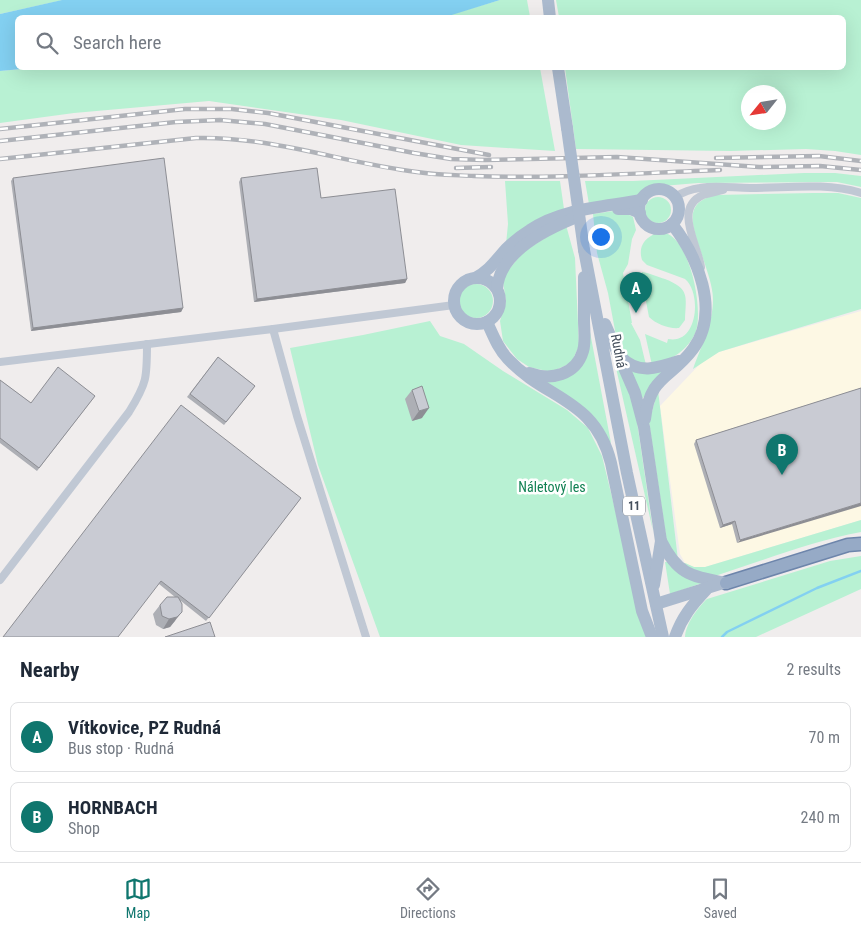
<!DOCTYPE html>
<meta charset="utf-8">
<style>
:root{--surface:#fff;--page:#f2f2f3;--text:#1f2937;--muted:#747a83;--line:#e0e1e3;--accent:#0f766e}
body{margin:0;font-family:"Roboto Condensed",sans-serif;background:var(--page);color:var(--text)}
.compass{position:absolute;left:741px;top:85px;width:45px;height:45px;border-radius:50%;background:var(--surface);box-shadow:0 5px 20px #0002;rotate:240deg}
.you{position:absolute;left:600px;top:236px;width:18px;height:18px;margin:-12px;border:4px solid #fff;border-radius:50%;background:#1a73e8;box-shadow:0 0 0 8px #1a73e833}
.badge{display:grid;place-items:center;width:32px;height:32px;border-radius:50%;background:var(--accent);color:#fff;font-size:16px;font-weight:700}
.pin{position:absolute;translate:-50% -41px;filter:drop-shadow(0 1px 2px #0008)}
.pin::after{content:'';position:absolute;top:26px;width:18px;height:15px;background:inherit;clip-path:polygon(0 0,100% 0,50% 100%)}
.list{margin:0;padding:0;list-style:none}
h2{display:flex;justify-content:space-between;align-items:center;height:65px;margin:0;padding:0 20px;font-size:21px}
h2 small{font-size:16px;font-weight:400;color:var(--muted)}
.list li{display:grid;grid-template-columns:32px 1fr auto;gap:15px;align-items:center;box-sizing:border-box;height:70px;margin:0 10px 10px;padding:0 10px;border:1px solid var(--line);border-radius:8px}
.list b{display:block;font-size:19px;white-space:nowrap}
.list p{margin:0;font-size:16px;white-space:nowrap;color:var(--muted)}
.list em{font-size:16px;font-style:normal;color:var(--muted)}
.icon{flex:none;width:28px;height:28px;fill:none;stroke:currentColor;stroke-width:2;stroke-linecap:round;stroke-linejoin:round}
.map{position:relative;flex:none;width:861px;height:637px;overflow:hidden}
.search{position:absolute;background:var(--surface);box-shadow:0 5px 20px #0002;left:15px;right:15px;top:15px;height:55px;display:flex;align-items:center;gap:12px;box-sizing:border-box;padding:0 18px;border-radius:8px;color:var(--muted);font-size:19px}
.sheet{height:225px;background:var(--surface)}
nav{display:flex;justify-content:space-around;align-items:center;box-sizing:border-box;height:70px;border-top:1px solid var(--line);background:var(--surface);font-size:14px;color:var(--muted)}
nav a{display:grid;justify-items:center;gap:2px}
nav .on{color:var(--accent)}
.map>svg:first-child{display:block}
.commercial{fill:#fdf8e4}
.green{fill:#b8f1d3;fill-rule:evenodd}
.water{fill:#83d0f1}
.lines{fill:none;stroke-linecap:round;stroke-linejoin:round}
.stream{stroke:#83d0f1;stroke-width:2.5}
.trunk-casing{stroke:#6d85ab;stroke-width:15}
.minor{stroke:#c0c8d4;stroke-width:8}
.primary{stroke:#abbace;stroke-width:12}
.trunk{stroke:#96aac6;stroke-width:12}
.rail-casing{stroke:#afb2b8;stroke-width:4.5}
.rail{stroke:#fff;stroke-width:2.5;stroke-dasharray:8;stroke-linecap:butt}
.primary-bridge{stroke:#abbace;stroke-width:12}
.wall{fill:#adafb5}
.shaded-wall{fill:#8d8e94}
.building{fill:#c9cbd3;stroke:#8d8e94}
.labels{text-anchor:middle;stroke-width:5;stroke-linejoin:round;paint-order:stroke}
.shield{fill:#fff;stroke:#7c848d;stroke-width:1}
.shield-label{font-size:12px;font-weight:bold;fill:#444f5c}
.street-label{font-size:14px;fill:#444f5c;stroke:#fff}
.park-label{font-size:14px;fill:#118153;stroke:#fff}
</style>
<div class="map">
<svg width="861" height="637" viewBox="0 0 861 637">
<rect width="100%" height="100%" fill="#f0eded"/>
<polygon class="commercial" points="861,311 861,520 705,567 694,567 685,563 680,554 660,406 701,363 719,352"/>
<g class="green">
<polygon points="0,0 63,0 0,14"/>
<polygon points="500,0 527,0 530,17 442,17"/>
<path d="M556,0H861V155L835,151L806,149L731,151L576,149L565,68H844V18L559,17ZM748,92H778V122H748Z"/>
<polygon points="33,68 540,68 555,151 461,145 341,120 209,101 74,113 0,123 0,71"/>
<polygon points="804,173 835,173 861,176 861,187 837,182 698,183 650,187 641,192 637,197 589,204 585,181 633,181"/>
<polygon points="505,181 560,181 564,209 506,244 508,224"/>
<path d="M813,193H838L861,198V309L719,352L693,369C701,346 713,325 713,299C713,275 689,232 693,213C695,202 705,198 715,195Z"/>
<circle cx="658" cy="210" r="13"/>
<polygon points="620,210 633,217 636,230 632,239 628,264 623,273 632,323 631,323 640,340 646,365 628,359 617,341 608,293 597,253 593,214"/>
<polygon points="566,225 575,258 579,346 571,363 551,372 529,367 517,359 503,341 500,321 506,301 503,282 503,277 523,252"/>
<path d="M657,233C660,233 665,233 668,234C691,245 703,309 696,331C689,350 670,361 652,365L645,334L667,343L668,339C698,345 702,293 685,279L647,265L642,260C638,247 644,238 657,233Z"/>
<path d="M642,272C650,273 658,277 665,279C690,289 686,296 685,320L679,328C669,329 656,324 649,317L641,275Z"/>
<circle cx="476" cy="301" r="17"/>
<polygon points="430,321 440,336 464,344 503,371 567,410 588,428 602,456 646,637 380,637 318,465 290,348 363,335"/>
<polygon points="590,332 611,443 543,382 558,381"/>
<polygon points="617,363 635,408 653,531 616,368"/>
<polygon points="630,369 665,370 642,399"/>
<polygon points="658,390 678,560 667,543 649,422"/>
<path d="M861,520V532C812,541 765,560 718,575H705L682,565L685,563L694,567H705Z"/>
<path d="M861,556V589L756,637H685C685,625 698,607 707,599L830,561Z"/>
<polygon points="665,562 668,562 702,583 670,594"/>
</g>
<polygon class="water" points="62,0 500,0 442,18 18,18 18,68 33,68 0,71 0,14"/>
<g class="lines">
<polyline class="stream" points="722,637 727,632 817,588 861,571"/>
<defs>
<polyline id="trunk" points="726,583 848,545 861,544"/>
</defs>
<use href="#trunk" class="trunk-casing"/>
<g class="minor">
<path d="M675,197C683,192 691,189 700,188C716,185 734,188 750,188C787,188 825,182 861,193"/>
<path d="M701,267C698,245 673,208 703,195C709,193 716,192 723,190"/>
<polyline points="273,329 297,416 366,637"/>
<polyline points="0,362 273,329 454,305"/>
<path d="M0,580L129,412C147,383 147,378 147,344"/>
</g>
<g class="primary">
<polyline points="548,0 550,18"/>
<polyline points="558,68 567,128"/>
<circle cx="659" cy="209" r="20"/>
<polyline points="618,209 631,209 640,213"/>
<polyline points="584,250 627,473 663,637"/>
<circle cx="477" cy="301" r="23"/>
<path d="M475,278C489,271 496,260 506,249C513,242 522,235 530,230C562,208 605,207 642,200"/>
<path d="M497,289C499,254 543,231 572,219"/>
<path d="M487,322C493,335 498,349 508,359C546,400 595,398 611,463L642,611L652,637"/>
<polyline points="605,324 635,393 644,427 661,541 654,585"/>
<path d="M621,357C638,375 658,368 679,361"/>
<path d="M529,373C551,381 576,375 583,351C586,342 584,330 584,320C584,306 584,292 584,277"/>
<path d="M645,419C650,375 671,379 693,349C721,311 697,256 672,224"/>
<path d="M661,541C678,575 691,576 726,583"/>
<polyline points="656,604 723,583"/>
<path d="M675,637C682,617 692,605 706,590"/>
</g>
<use href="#trunk" class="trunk"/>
<defs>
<g id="rail">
<polyline points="0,129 185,109 232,109 268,113 489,155"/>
<polyline points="0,141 176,122 220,120 265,124 414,153 451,159 485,160 617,157 759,167 820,166 861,170"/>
<polyline points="716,158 819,156 861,161"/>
<path d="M0,159L196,138C271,136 343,163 417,172C436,175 455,175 474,176C556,179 638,173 720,170"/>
<polyline points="456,168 491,167"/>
</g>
</defs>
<use href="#rail" class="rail-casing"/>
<use href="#rail" class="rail"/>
<polyline class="primary-bridge" points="567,128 584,250"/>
</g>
<g class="wall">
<polygon points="13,178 183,308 181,312 31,331 11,181"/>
<polygon points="241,178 321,198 407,279 405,283 254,302 239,182"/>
<polygon points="218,357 255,386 224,425 187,397"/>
<polygon points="0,380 31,403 95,396 37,471 0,443"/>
<polygon points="861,388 737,543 732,524 720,528 694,444 696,440"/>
<polygon points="412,390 422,418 412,421 405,399"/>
<polygon points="301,498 206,621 181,601 175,621 170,627 163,629 156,625 153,614 160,605 175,597 159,584 3,637"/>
</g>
<g class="shaded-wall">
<polygon points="407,279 405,283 254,302 257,299"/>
<polygon points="183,308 181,312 31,331 33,328"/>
<polygon points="429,408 422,418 412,421 419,411"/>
<polygon points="861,503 861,506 737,543 740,540"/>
<polygon points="735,521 732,524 720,528 723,525"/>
<polygon points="182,612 170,627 163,629 169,619"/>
</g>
<g class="building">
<polygon points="164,158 183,308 33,328 13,178"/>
<polygon points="317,168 321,198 395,189 407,279 257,299 241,178"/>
<polygon points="218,357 255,386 226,422 190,394"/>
<polygon points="58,367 95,396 39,468 0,438 0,380 31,403"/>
<polygon points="422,386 429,408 419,411 412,390"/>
<polygon points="861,388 861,503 740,540 735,521 723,525 696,440"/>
<polygon points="181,405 301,498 209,618 161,581 118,637 3,637"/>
<polygon points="167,597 178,597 182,604 182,612 177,617 169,619 162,616 160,605"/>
<polygon points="210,622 215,637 165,637"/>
</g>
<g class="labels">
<rect class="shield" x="623" y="496.5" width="22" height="19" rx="4"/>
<g class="shield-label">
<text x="634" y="510">11</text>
</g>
<g class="street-label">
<text transform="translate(619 351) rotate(79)" y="5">Rudná</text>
</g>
<g class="park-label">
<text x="552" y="492">Náletový les</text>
</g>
</g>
</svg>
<svg class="compass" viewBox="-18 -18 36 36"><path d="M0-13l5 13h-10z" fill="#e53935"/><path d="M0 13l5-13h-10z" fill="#747a83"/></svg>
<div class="you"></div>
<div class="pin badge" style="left:636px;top:313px">A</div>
<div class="pin badge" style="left:782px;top:475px">B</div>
<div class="search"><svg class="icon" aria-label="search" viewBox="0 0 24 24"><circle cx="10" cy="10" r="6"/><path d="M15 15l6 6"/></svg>Search here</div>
</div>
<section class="sheet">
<h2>Nearby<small>2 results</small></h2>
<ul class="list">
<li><span class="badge">A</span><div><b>Vítkovice, PZ Rudná</b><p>Bus stop · Rudná</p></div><em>70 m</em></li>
<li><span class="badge">B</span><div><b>HORNBACH</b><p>Shop</p></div><em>240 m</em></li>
</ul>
</section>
<nav>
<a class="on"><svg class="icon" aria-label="map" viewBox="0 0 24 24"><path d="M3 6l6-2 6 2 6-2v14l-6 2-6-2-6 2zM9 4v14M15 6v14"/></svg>Map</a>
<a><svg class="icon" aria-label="directions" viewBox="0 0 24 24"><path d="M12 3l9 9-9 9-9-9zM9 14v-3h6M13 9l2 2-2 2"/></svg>Directions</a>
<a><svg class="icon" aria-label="saved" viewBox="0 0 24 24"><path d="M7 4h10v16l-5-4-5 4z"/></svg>Saved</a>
</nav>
